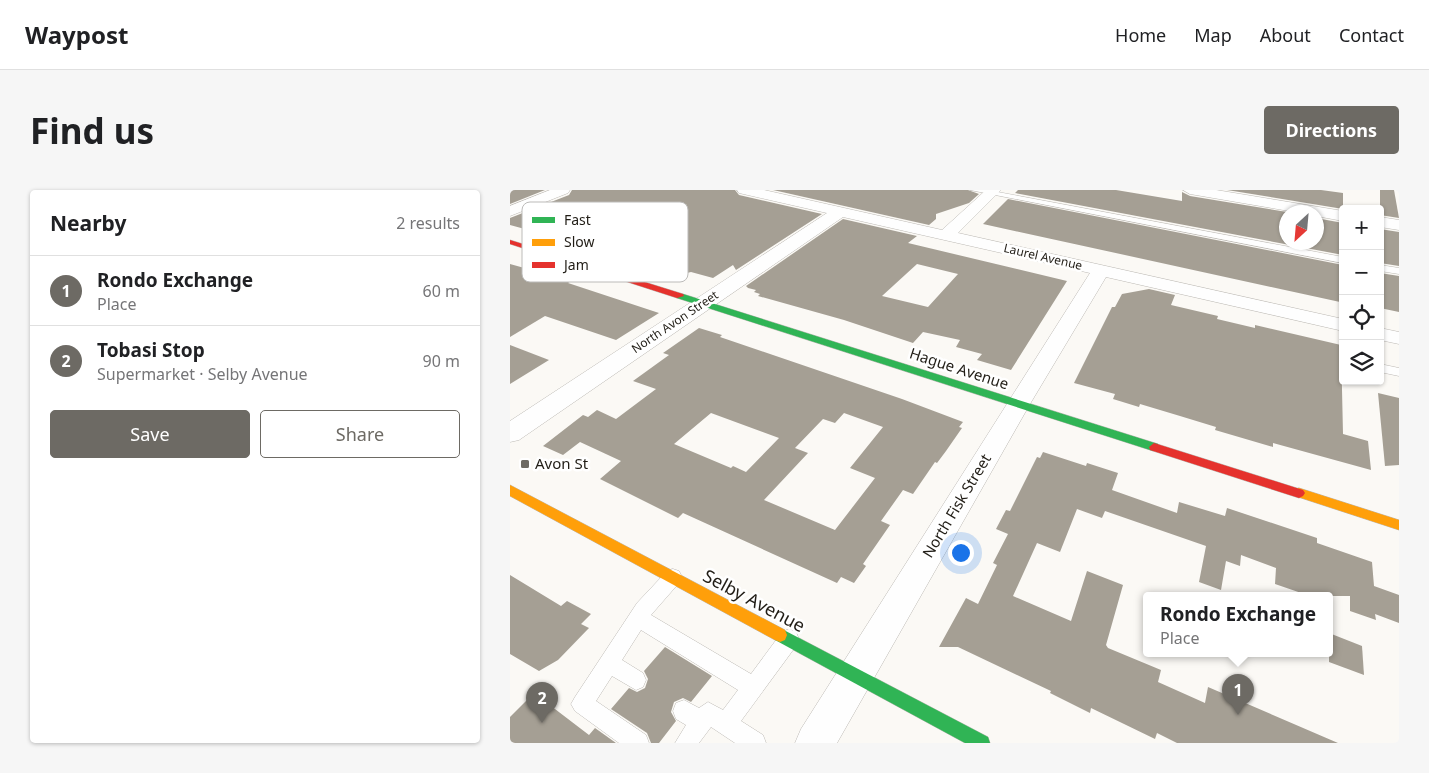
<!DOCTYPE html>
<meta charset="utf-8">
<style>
:root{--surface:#fff;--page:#f6f6f6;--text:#202124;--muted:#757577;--line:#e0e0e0;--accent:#6d6a64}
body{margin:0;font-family:"Noto Sans",sans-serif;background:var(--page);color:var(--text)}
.controls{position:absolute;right:15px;top:15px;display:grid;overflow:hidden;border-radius:5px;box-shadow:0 1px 4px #0004}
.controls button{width:45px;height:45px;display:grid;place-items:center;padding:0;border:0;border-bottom:1px solid var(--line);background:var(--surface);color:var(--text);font:25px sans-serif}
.compass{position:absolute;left:769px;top:15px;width:45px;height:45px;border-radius:50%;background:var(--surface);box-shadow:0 1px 4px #0004;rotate:206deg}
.you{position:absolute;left:450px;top:362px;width:18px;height:18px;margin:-12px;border:4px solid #fff;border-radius:50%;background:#1a73e8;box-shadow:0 0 0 8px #1a73e833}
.badge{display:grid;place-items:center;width:32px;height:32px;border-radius:50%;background:var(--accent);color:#fff;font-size:16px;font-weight:700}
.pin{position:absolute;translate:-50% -41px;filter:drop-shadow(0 1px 2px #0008)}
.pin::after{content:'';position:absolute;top:26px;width:18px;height:15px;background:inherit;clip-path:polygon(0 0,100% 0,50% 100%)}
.popup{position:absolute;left:633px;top:402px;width:190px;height:65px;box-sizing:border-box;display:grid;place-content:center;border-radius:5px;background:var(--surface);filter:drop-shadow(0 1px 4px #0005);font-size:16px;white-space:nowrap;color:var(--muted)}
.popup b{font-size:19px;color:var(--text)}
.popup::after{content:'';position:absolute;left:50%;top:100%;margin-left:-10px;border:10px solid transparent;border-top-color:var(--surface)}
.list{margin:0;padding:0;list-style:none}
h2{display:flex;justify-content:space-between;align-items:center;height:65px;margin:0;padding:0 20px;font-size:21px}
h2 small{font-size:16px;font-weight:400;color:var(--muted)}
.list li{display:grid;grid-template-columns:32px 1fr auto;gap:15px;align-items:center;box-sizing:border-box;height:70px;padding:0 20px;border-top:1px solid var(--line)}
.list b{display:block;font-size:19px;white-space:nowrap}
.list p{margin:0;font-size:16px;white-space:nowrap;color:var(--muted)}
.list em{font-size:16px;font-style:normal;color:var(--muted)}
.actions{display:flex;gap:10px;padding:15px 20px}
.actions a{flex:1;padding:11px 0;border:1px solid var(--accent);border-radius:5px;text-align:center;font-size:18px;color:var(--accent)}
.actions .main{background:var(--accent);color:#fff}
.icon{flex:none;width:28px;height:28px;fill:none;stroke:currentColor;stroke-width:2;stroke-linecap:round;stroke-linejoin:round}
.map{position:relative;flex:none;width:889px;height:553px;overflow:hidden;border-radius:5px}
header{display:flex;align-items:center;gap:30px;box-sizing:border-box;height:70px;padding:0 25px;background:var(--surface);border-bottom:1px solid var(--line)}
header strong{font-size:24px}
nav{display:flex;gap:28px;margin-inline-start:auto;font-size:18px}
.intro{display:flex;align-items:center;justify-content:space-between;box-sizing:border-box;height:120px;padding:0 30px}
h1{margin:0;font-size:35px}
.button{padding:12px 22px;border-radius:5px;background:var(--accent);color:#fff;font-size:18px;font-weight:700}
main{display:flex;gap:30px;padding:0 30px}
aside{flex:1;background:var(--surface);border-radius:5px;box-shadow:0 1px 4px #0004}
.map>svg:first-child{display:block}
.building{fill:#a59f94;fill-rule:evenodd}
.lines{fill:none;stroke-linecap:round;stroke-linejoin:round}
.lane-casing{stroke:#bcb9b4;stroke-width:1}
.street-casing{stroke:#bcb9b4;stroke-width:1}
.fast-casing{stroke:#bcb9b4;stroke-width:1}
.slow-casing{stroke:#bcb9b4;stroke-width:1}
.jam-casing{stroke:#bcb9b4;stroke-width:1}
.lane{fill:#fefefe;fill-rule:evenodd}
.street{fill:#fefefe;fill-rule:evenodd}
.fast{fill:#30b455;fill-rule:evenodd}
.slow{fill:#ff9f0a;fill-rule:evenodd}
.jam{fill:#e5322d;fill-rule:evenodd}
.poi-dot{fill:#6d6a64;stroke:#fff;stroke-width:2}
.labels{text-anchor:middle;stroke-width:5;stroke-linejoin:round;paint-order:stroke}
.far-street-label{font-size:12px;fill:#211d16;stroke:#fff}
.street-label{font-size:15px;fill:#211d16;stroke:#fff}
.poi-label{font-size:15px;fill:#211d16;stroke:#fff;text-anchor:start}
.near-street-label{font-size:18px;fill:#211d16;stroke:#fff}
.key{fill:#fff;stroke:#bcbbb9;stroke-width:1}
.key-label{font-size:14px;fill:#211d16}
</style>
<header>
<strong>Waypost</strong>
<nav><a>Home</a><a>Map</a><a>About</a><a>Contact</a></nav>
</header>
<div class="intro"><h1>Find us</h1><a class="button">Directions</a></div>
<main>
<aside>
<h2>Nearby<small>2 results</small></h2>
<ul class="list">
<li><span class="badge">1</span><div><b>Rondo Exchange</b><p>Place</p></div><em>60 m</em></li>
<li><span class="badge">2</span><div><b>Tobasi Stop</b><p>Supermarket · Selby Avenue</p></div><em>90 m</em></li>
</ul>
<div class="actions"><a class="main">Save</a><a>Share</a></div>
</aside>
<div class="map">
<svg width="889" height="553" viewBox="0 0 889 553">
<rect width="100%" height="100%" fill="#fbf9f5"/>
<g class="building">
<polygon points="0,0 35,0 0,14"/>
<polygon points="62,0 225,0 229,5 312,24 226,80 223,75 203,88 181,82 177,83 0,35 0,28 59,5"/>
<polygon points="263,0 458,0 469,4 459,13 426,24 426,29 419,35"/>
<polygon points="508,0 606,0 672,11 672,2 680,6 777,22 776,52 806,52 806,28 833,33 833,65 505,3"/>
<polygon points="717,0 811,0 833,3 833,19"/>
<polygon points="870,0 884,0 889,28 870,25"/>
<polygon points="498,9 833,75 833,90 830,90 830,112 473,34"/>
<path d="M333,29L407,46L398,53L557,91L501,180L467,170L472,164L446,157L450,150L413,142L403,153L334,130L248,106L250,104L244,102L246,100L238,98L236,96ZM407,74L448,84L418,117L372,106Z"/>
<polygon points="870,39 889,42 889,76 870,73"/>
<polygon points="0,74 61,91 58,93 149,123 106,150 35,126 0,147"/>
<polygon points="870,83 889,86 889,122 870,118"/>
<polygon points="639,99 665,105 661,115 708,126 707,129 745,138 745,135 831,155 833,244 858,251 861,280 763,253 763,257 705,240 706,237 670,226 630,214 629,217 603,209 605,204 564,193 602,117 605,117 612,104"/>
<path d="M189,138L212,145L210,147L392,209L453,232L449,237L452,238L436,261L427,273L425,272L403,304L393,300L371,331L380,335L353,374L356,376L344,393L331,387L327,393L173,323L168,328L90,289L111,271L70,252L53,265L33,256L73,225L78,227L87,220L106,229L146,199L123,191L159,165L153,163ZM201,223L269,248L236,282L223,276L221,278L164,254ZM334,223L373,237L340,278L365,288L325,340L254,310L298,263L285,258L313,229L325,233Z"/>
<polygon points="0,155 39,170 0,194"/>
<polygon points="868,203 889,208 889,275 875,276"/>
<polygon points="533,262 576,276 577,273 608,283 602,300 667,323 669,312 715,326 717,318 807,348 807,353 862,372 864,396 889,405 889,433 865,424 866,430 840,421 840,406 800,406 765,394 766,378 731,365 730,376 716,371 711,400 689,392 696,356 595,321 592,328 567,319 550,362 527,353 503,406 561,431 577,381 613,395 596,455 598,458 651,480 648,492 695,513 698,497 828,553 667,553 647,543 645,549 581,518 580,523 540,503 541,501 448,457 429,457 456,408 468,414 487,375 483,373 498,344 486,339 496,320 500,321 527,267 530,268"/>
<polygon points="0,385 51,416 57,411 81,424 71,434 79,438 48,470 29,481 0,464"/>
<polygon points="819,443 852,456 854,485 819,472"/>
<polygon points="155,457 202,486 181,512 173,508 164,512 161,522 166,531 149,553 141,553 137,543 101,519 119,498 127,502 135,498 138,489 134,481"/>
<polygon points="24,503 79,545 85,538 106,553 0,553 0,527"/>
</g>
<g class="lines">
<defs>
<g id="lane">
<polygon points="460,0 477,0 833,67 833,73"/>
<polygon points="870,75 889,78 889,84 870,81"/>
<polygon points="870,174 889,178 889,186 870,182"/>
<polygon points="163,379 169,381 172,387 169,393 141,425 241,484 272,442 279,439 286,442 289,449 286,456 231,531 253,545 256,553 225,553 201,537 189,553 165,553 176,535 166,529 163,521 166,513 174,510 189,518 198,512 213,520 228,500 131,440 112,470 133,483 136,490 133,497 126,500 102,486 86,511 136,545 139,553 109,553 65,521 61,514 65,507 127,413 157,381"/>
</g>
<g id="street">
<polygon points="40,0 60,0 58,3 0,26 0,16"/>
<polygon points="227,0 254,0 432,40 476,0 491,0 448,43 833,129 833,141 596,87 520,214 327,553 285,553 291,539 580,83 333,27 9,250 0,252 0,231 317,23 229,3"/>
<polygon points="673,0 706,0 833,21 833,31 806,26 806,22 785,22 680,4"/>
<polygon points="870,27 889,30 889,40 870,37"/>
<polygon points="870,138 889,142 889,154 870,150"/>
</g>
<g id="fast">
<polygon points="167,104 173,104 648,254 649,257 644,261 640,260 167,108"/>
<polygon points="270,438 478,547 480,553 455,553 265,450 263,445 265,440"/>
</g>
<g id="slow">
<polygon points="0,295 275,440 277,445 275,450 270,452 265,450 0,306"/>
<polygon points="789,298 889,330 889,340 785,306 783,303 785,300"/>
</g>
<g id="jam">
<polygon points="0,50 173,104 174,106 167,108 0,54"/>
<polygon points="644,253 793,300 795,303 793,306 789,308 640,260 639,257"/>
</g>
</defs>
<use href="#lane" class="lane-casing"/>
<use href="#street" class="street-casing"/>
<use href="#fast" class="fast-casing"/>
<use href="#slow" class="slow-casing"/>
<use href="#jam" class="jam-casing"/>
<use href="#lane" class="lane"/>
<use href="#street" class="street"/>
<use href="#fast" class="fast"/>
<use href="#slow" class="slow"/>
<use href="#jam" class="jam"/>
</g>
<rect class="poi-dot" x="10" y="269" width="10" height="10" rx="2.5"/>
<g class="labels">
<g class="far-street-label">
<text transform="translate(533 67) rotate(13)" y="4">Laurel Avenue</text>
<text transform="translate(165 132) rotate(-34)" y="4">North Avon Street</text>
</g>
<g class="street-label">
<text transform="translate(449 179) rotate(18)" y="5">Hague Avenue</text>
<text transform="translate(447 316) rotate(-59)" y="5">North Fisk Street</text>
</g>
<g class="poi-label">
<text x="25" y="279">Avon St</text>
</g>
<g class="near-street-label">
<text transform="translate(244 411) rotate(28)" y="6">Selby Avenue</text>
</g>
</g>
<rect x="12" y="12" width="166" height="80" rx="8" class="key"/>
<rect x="22" y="27" width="23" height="6" fill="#30b455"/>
<rect x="22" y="49" width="23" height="7" fill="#ff9f0a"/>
<rect x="22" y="72" width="23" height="6" fill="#e5322d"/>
<g class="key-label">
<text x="54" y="35">Fast</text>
<text x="54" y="57">Slow</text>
<text x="54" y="80">Jam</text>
</g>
</svg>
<div class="controls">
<button>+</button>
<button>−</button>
<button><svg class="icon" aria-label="locate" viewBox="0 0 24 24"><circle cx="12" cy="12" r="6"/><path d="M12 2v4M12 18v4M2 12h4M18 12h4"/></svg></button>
<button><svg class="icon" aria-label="layers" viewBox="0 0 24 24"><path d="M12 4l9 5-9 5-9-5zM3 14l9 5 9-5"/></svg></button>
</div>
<svg class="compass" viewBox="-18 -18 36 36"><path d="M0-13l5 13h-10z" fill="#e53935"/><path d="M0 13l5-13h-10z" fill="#757577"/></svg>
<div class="you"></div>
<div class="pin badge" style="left:728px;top:525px">1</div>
<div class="popup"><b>Rondo Exchange</b>Place</div>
<div class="pin badge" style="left:32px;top:533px">2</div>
</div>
</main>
